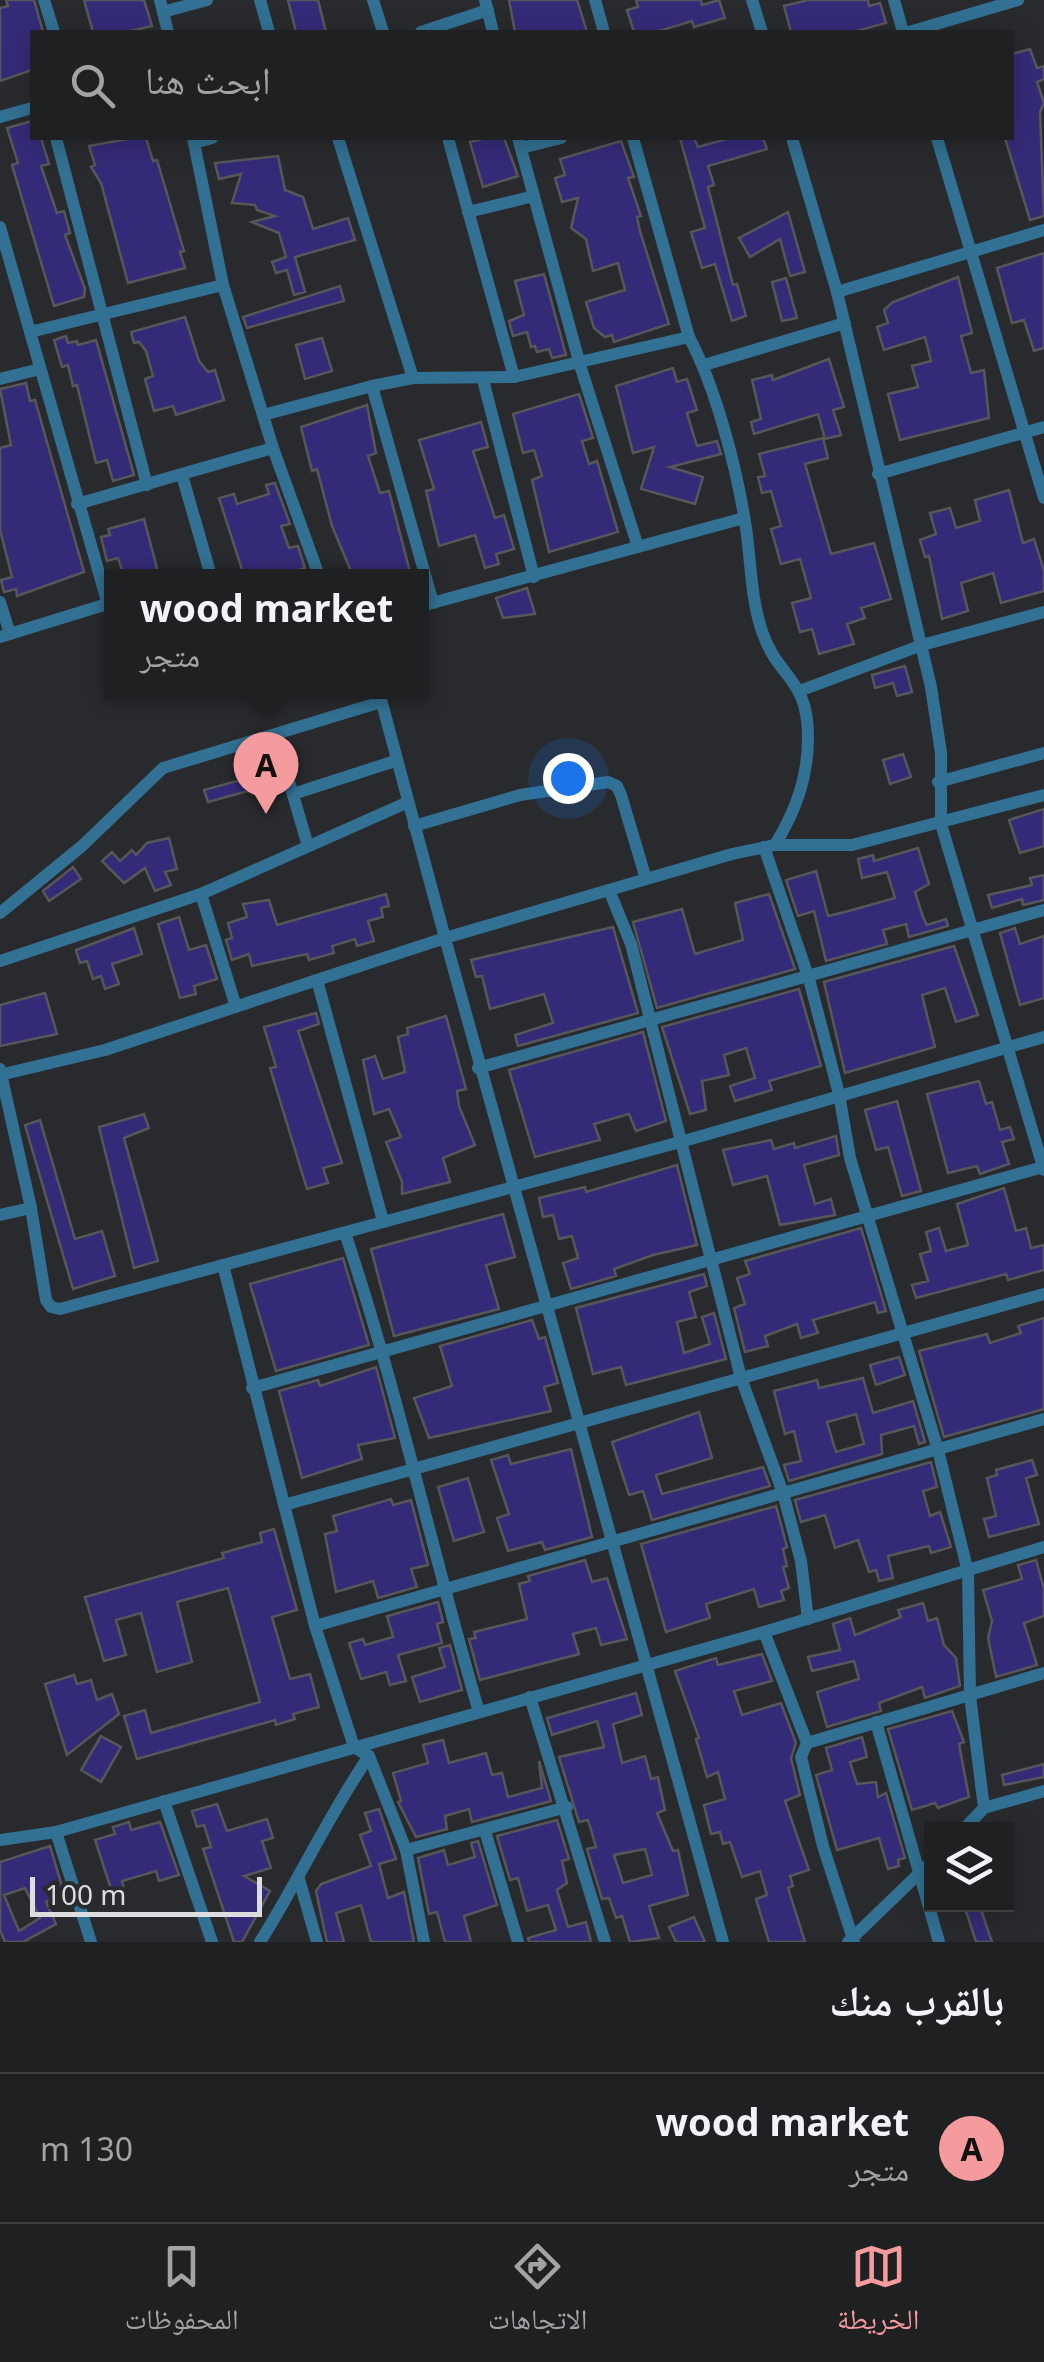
<!DOCTYPE html>
<html lang="ar">
<meta charset="utf-8">
<style>
:root{--surface:#1f2022;--page:#2c2d2f;--text:#f1f3f6;--muted:#a1a3a5;--line:#3c3e40;--accent:#f59b9e}
body{margin:0;font-family:"Noto Sans","Noto Naskh Arabic",sans-serif;background:var(--page);color:var(--text);direction:rtl}
.controls{position:absolute;right:30px;bottom:30px;display:grid;overflow:hidden;border-radius:0px;box-shadow:0 5px 25px #0003}
.controls button{width:90px;height:90px;display:grid;place-items:center;padding:0;border:0;border-bottom:2px solid var(--line);background:var(--surface);color:var(--text);font:50px sans-serif}
.scale{position:absolute;left:30px;bottom:25px;width:232px;box-sizing:border-box;padding-left:10px;border:5px solid #dcdddf;border-top:0;font-size:28px;line-height:35px;white-space:nowrap;color:#dcdddf;-webkit-text-stroke:8px #292a2d;paint-order:stroke}
.you{position:absolute;left:568px;top:778px;width:35px;height:35px;margin:-25px;border:8px solid #fff;border-radius:50%;background:#1a73e8;box-shadow:0 0 0 15px #1a73e833}
.badge{display:grid;place-items:center;width:65px;height:65px;border-radius:50%;background:var(--accent);color:#111;font-size:32px;font-weight:700}
.pin{position:absolute;translate:-50% -82px;filter:drop-shadow(0 2px 5px #0008)}
.pin::after{content:'';position:absolute;top:52px;width:35px;height:30px;background:inherit;clip-path:polygon(0 0,100% 0,50% 100%)}
.popup{position:absolute;left:104px;top:569px;width:325px;height:130px;box-sizing:border-box;display:grid;place-content:center;border-radius:0px;background:var(--surface);filter:drop-shadow(0 2px 8px #0005);font-size:32px;white-space:nowrap;color:var(--muted)}
.popup b{font-size:38px;color:var(--text)}
.popup::after{content:'';position:absolute;left:50%;top:100%;margin-left:-20px;border:20px solid transparent;border-top-color:var(--surface)}
.list{margin:0;padding:0;list-style:none}
h2{display:flex;justify-content:space-between;align-items:center;height:130px;margin:0;padding:0 40px;font-size:42px}
h2 small{font-size:32px;font-weight:400;color:var(--muted)}
.list li{display:grid;grid-template-columns:65px 1fr auto;gap:30px;align-items:center;box-sizing:border-box;height:150px;padding:0 40px;border-top:2px solid var(--line)}
.list b{display:block;font-size:38px;white-space:nowrap}
.list p{margin:0;font-size:32px;white-space:nowrap;color:var(--muted)}
.list em{font-size:32px;font-style:normal;color:var(--muted)}
.icon{flex:none;width:55px;height:55px;fill:none;stroke:currentColor;stroke-width:2;stroke-linecap:round;stroke-linejoin:round}
.map{position:relative;flex:none;width:1044px;height:1942px;overflow:hidden;direction:ltr}
.search{position:absolute;background:var(--surface);box-shadow:0 5px 25px #0003;left:30px;right:30px;top:30px;height:110px;display:flex;align-items:center;gap:25px;box-sizing:border-box;padding:0 35px;border-radius:0px;color:var(--muted);font-size:38px}
.sheet{height:280px;background:var(--surface)}
nav{display:flex;justify-content:space-around;align-items:center;box-sizing:border-box;height:140px;border-top:2px solid var(--line);background:var(--surface);font-size:28px;color:var(--muted)}
nav a{display:grid;justify-items:center;gap:5px}
nav .on{color:var(--accent)}
.map>svg:first-child{display:block}
.building{fill:#342b78;stroke:#57575a;stroke-width:2.5;fill-rule:evenodd}
.lines{fill:none;stroke-linecap:round;stroke-linejoin:round}
.minor{stroke:#327193;stroke-width:12}
</style>
<div class="map">
<svg width="1044" height="1942" viewBox="0 0 1044 1942">
<rect width="100%" height="100%" fill="#292a2d"/>
<g class="building">
<polygon points="6,0 34,0 43,32 32,32 32,70 0,81 0,8 8,6"/>
<polygon points="84,0 144,0 152,26 126,32 93,32"/>
<polygon points="288,0 318,0 326,32 296,32"/>
<polygon points="509,0 577,0 587,32 515,32"/>
<polygon points="636,0 701,0 702,5 719,0 725,18 694,27 692,21 656,32 634,32 627,10 638,7"/>
<polygon points="808,0 868,0 869,6 880,3 886,23 853,32 791,32 784,6"/>
<polygon points="1030,49 1037,68 1044,66 1044,79 1037,82 1044,103 1040,112 1044,216 1030,220 1005,138 1012,138 1012,54"/>
<polygon points="32,121 32,138 41,138 49,164 41,166 57,213 64,211 70,233 65,235 85,289 84,297 54,306 12,165 18,163 7,128"/>
<polygon points="133,138 146,138 153,161 157,160 184,251 180,252 185,268 128,283 101,183 91,167 95,165 89,146"/>
<polygon points="486,138 504,138 518,176 483,187 470,142"/>
<polygon points="680,138 694,138 698,147 730,138 763,138 767,149 708,166 714,185 708,187 733,285 737,284 746,316 732,321 715,264 702,268 691,232 705,228"/>
<polygon points="621,141 634,177 628,178 641,216 637,217 640,231 669,324 614,342 612,335 605,337 594,328 586,302 625,290 618,263 593,271 586,239 571,228 578,198 562,202 555,178 565,175 560,159"/>
<polygon points="278,156 285,190 303,197 313,229 348,218 355,240 295,257 305,292 294,295 287,270 276,273 272,262 286,257 279,233 252,222 275,216 257,210 255,205 232,203 241,174 219,179 215,163"/>
<polygon points="788,212 805,272 790,276 780,239 750,257 739,238"/>
<polygon points="1044,253 1044,348 1034,351 1024,320 1012,323 997,268"/>
<polygon points="544,274 566,355 552,358 549,349 537,352 535,346 531,347 527,332 513,336 509,321 524,315 515,281"/>
<polygon points="958,277 972,333 961,336 971,373 984,370 989,418 900,440 888,394 918,387 912,366 931,361 925,337 884,350 877,327 888,323 884,310 893,302"/>
<polygon points="786,278 797,318 782,321 772,282"/>
<polygon points="340,286 344,301 247,328 243,317"/>
<polygon points="185,317 199,361 208,372 215,370 224,400 176,415 173,406 154,411 145,379 153,376 146,351 139,342 134,343 131,332"/>
<polygon points="66,336 68,343 77,341 78,345 96,340 134,475 113,481 107,460 96,463 77,385 73,386 68,365 62,367 54,340"/>
<polygon points="322,338 332,371 305,379 296,345"/>
<polygon points="829,359 844,407 833,410 841,435 825,439 818,414 754,434 751,422 761,419 752,380 772,375 773,380"/>
<polygon points="673,368 677,382 687,379 697,410 687,413 697,446 717,441 721,454 670,467 703,477 695,504 641,489 654,447 633,453 616,386"/>
<polygon points="26,383 30,401 35,400 84,572 17,596 16,589 4,592 1,580 12,577 0,530 0,448 11,445 0,389"/>
<polygon points="579,394 593,438 582,441 589,464 597,461 618,532 549,552 532,480 542,476 534,450 523,453 513,414"/>
<polygon points="367,405 376,453 368,456 380,493 389,491 411,576 353,576 332,526 317,469 312,471 301,427"/>
<polygon points="481,422 488,447 473,451 495,518 504,515 514,549 496,554 499,564 485,568 475,535 439,546 426,491 434,489 419,440"/>
<polygon points="823,438 828,458 805,464 831,554 874,543 891,599 861,608 865,618 847,624 854,644 819,654 812,629 800,632 792,603 811,598 800,559 781,564 771,529 781,526 771,491 762,493 758,477 765,476 759,454"/>
<polygon points="275,483 290,524 281,526 289,548 298,546 305,568 278,576 244,576 219,498 234,494 237,504 269,494 266,485"/>
<polygon points="1009,490 1023,543 1034,539 1044,571 1044,591 1001,603 993,573 961,583 968,611 942,619 929,556 925,557 920,540 936,534 930,513 950,508 956,528 980,521 975,500"/>
<polygon points="144,519 159,576 124,576 118,558 107,561 101,537 110,535 108,529"/>
<polygon points="527,588 535,614 503,618 496,598"/>
<polygon points="905,666 912,692 897,696 893,683 875,688 872,675"/>
<polygon points="903,754 911,777 890,784 883,760"/>
<polygon points="270,772 274,784 208,802 204,790"/>
<polygon points="1044,809 1044,846 1020,853 1009,820"/>
<polygon points="169,838 177,869 165,872 171,885 155,891 145,868 124,883 102,861 112,852 120,861 132,850 136,855 147,843"/>
<polygon points="918,848 929,884 915,892 923,917 927,925 946,919 948,926 909,937 906,924 883,930 887,944 826,961 814,911 798,916 786,880 816,871 828,916 845,912 895,898 887,872 862,878 858,859 873,855 874,861"/>
<polygon points="73,867 81,879 49,901 43,891"/>
<polygon points="1044,875 1044,900 1023,905 1022,899 992,908 988,895 1032,885 1030,878"/>
<polygon points="386,894 389,906 381,908 383,917 368,921 374,941 357,946 355,939 332,946 334,953 309,960 307,954 252,966 249,954 232,960 226,940 232,938 228,923 247,917 243,904 269,900 277,925"/>
<polygon points="769,894 795,969 657,1008 633,922 682,909 695,954 743,940 735,903"/>
<polygon points="179,917 189,950 206,945 217,979 194,986 196,994 180,998 158,924"/>
<polygon points="613,927 638,1013 518,1046 515,1035 553,1023 544,994 490,1009 482,976 476,977 471,960"/>
<polygon points="134,928 142,954 112,964 119,984 105,989 101,976 93,979 87,961 80,963 76,950"/>
<polygon points="1015,928 1020,944 1044,936 1044,998 1020,1005 1000,933"/>
<polygon points="954,946 978,1015 956,1022 945,988 922,995 935,1047 845,1073 824,982"/>
<polygon points="799,989 821,1066 769,1081 772,1090 735,1101 730,1086 755,1078 746,1048 724,1055 729,1075 702,1081 706,1110 690,1114 662,1027"/>
<polygon points="45,993 57,1034 0,1046 0,1005"/>
<polygon points="316,1013 319,1024 298,1031 342,1163 323,1168 328,1183 307,1189 270,1068 276,1067 264,1027"/>
<polygon points="446,1016 466,1089 457,1091 459,1106 475,1145 443,1158 450,1182 402,1194 402,1182 386,1142 401,1137 389,1109 374,1114 363,1060 375,1056 383,1079 405,1072 398,1037 408,1034 407,1028"/>
<polygon points="643,1032 666,1121 636,1131 629,1114 594,1124 600,1140 535,1157 509,1070"/>
<polygon points="979,1081 986,1104 992,1102 1000,1130 1010,1127 1014,1139 1002,1142 1009,1164 980,1174 977,1166 948,1173 927,1094"/>
<polygon points="897,1101 921,1191 902,1196 888,1147 876,1150 865,1110"/>
<polygon points="144,1114 149,1128 124,1138 158,1261 134,1268 99,1127"/>
<polygon points="40,1120 75,1239 102,1231 115,1276 73,1289 25,1125"/>
<polygon points="836,1136 839,1155 804,1165 815,1204 831,1199 835,1215 780,1225 767,1176 733,1185 723,1150 771,1140 774,1149 794,1143 795,1148"/>
<polygon points="677,1165 697,1245 653,1255 614,1269 616,1276 571,1289 563,1263 578,1258 572,1236 559,1239 553,1215 543,1217 539,1198 585,1187 586,1192"/>
<polygon points="1004,1188 1016,1231 1026,1228 1031,1248 1044,1245 1044,1270 1008,1280 1006,1274 916,1298 912,1285 928,1281 920,1254 931,1251 926,1232 939,1228 946,1251 968,1245 957,1204"/>
<polygon points="503,1214 515,1257 486,1265 499,1309 394,1336 371,1249"/>
<polygon points="861,1228 886,1311 878,1313 875,1302 813,1320 818,1333 801,1338 797,1324 765,1336 768,1346 745,1352 734,1308 745,1304 737,1278 750,1274 745,1261"/>
<polygon points="343,1258 369,1345 276,1371 250,1284"/>
<polygon points="704,1274 707,1286 689,1292 696,1317 677,1322 684,1353 710,1344 702,1317 714,1313 726,1359 626,1385 621,1367 593,1374 576,1308"/>
<polygon points="1044,1318 1044,1409 944,1437 919,1351 987,1334 990,1343 1021,1333 1018,1326"/>
<polygon points="532,1320 539,1339 545,1337 558,1383 544,1387 551,1411 429,1438 414,1398 452,1386 440,1346"/>
<polygon points="899,1357 905,1375 876,1385 870,1365"/>
<polygon points="376,1367 395,1438 358,1445 362,1459 302,1478 279,1391 318,1380 320,1386"/>
<path d="M863,1378L873,1413L913,1401L925,1442L919,1444L914,1426L881,1435L882,1454L789,1481L784,1465L801,1461L794,1431L785,1434L774,1391L817,1380L819,1388ZM856,1414L864,1444L836,1452L827,1422Z"/>
<polygon points="699,1412 712,1458 656,1475 662,1494 763,1467 770,1486 652,1520 643,1491 629,1495 612,1442"/>
<polygon points="571,1449 592,1537 545,1550 542,1542 508,1551 497,1518 509,1514 491,1460 508,1455 511,1464"/>
<polygon points="1032,1460 1037,1475 1026,1478 1039,1524 989,1537 984,1519 996,1516 987,1478 997,1475 996,1470"/>
<polygon points="931,1462 937,1487 923,1491 930,1516 940,1512 951,1547 931,1553 929,1546 888,1556 893,1578 879,1581 876,1570 869,1572 858,1540 835,1548 825,1515 801,1522 795,1500"/>
<polygon points="468,1478 484,1532 454,1541 438,1487"/>
<polygon points="391,1499 393,1505 411,1500 428,1565 411,1569 417,1587 378,1598 373,1581 336,1592 325,1534 337,1531 333,1516"/>
<polygon points="776,1506 787,1547 783,1549 787,1566 783,1567 789,1588 781,1591 784,1600 759,1607 754,1589 706,1604 710,1618 666,1632 641,1544"/>
<polygon points="274,1529 297,1610 272,1617 290,1679 310,1674 319,1707 293,1714 295,1719 276,1725 275,1720 137,1759 124,1716 145,1710 151,1733 260,1702 228,1588 177,1602 192,1662 157,1672 141,1613 116,1620 126,1655 104,1661 85,1597 224,1558 222,1553 262,1542 260,1533"/>
<polygon points="585,1560 592,1582 607,1578 627,1639 601,1645 596,1628 573,1634 579,1654 480,1680 469,1639 476,1638 474,1632 527,1619 519,1584 530,1581 528,1576"/>
<polygon points="1036,1560 1044,1589 1044,1616 1024,1623 1037,1665 996,1677 988,1638 992,1621 983,1590 1022,1579 1018,1565"/>
<polygon points="438,1602 443,1622 437,1624 442,1643 398,1655 406,1681 390,1685 386,1672 361,1679 349,1643 363,1639 365,1645 393,1637 387,1616"/>
<polygon points="923,1603 928,1621 937,1618 944,1645 956,1658 960,1686 925,1698 922,1687 879,1703 881,1711 827,1727 817,1692 859,1679 854,1661 812,1671 808,1657 840,1650 833,1624 850,1618 855,1635 901,1617 898,1610"/>
<polygon points="450,1645 462,1690 420,1702 412,1677 445,1667 439,1648"/>
<polygon points="762,1654 772,1681 734,1691 742,1715 781,1703 796,1743 791,1758 800,1795 785,1801 809,1870 790,1876 793,1886 788,1888 805,1942 769,1942 756,1899 767,1895 760,1871 742,1877 730,1842 723,1844 720,1832 711,1834 704,1805 725,1799 718,1772 707,1777 696,1739 699,1738 675,1671 716,1658 718,1665"/>
<polygon points="74,1675 77,1684 91,1680 97,1700 112,1694 119,1714 67,1755 45,1684"/>
<path d="M636,1693L642,1715L613,1724L622,1763L645,1756L651,1779L658,1777L665,1810L657,1813L673,1851L678,1850L688,1895L649,1906L659,1938L630,1942L622,1916L616,1918L609,1898L602,1899L587,1849L596,1847L588,1820L579,1822L559,1757L604,1747L597,1721L552,1735L547,1718ZM645,1849L652,1875L623,1883L614,1855Z"/>
<polygon points="952,1711 964,1742 959,1744 969,1797 938,1808 935,1803 912,1810 888,1729"/>
<polygon points="101,1736 121,1747 101,1782 81,1770"/>
<polygon points="862,1737 867,1757 850,1762 857,1784 876,1782 878,1797 886,1793 905,1858 898,1860 899,1866 888,1869 879,1838 837,1850 816,1775 832,1770 826,1748"/>
<polygon points="443,1740 449,1763 486,1753 492,1775 502,1773 508,1797 542,1788 539,1761 551,1801 472,1822 469,1809 445,1816 447,1829 416,1837 398,1802 401,1801 393,1773 428,1763 423,1745"/>
<polygon points="1044,1764 1044,1777 1004,1785 1002,1775"/>
<polygon points="217,1804 227,1831 267,1819 273,1838 262,1841 271,1868 244,1876 270,1891 242,1942 234,1942 203,1849 211,1847 204,1825 197,1827 192,1811"/>
<polygon points="379,1809 396,1859 379,1864 388,1898 404,1892 414,1942 371,1942 361,1905 336,1913 344,1942 327,1942 316,1891 321,1884 371,1866 360,1835 371,1831 365,1813"/>
<polygon points="557,1820 569,1859 562,1861 567,1883 557,1890 568,1927 586,1922 591,1942 529,1942 528,1938 556,1930 548,1905 527,1911 518,1878 510,1880 497,1836"/>
<polygon points="129,1822 131,1830 160,1822 179,1875 159,1881 156,1871 122,1881 124,1889 112,1892 95,1840 115,1834 113,1827"/>
<polygon points="478,1841 497,1905 464,1916 471,1942 445,1942 437,1912 429,1914 418,1858 444,1850 448,1865 475,1857 471,1843"/>
<path d="M50,1846L64,1893L46,1902L56,1924L23,1942H5L0,1930V1862ZM25,1888L40,1918L19,1931L4,1895Z"/>
<polygon points="980,1907 992,1942 976,1942 966,1911"/>
<polygon points="694,1917 705,1942 676,1942 669,1927"/>
</g>
<g class="lines">
<g class="minor">
<polyline points="44,0 54,32"/>
<polyline points="160,0 168,32"/>
<polyline points="260,0 269,32"/>
<polyline points="373,0 383,32"/>
<polyline points="485,0 493,32"/>
<polyline points="595,0 604,32"/>
<polyline points="752,0 762,32"/>
<polyline points="894,0 903,32"/>
<polyline points="163,12 207,0"/>
<polyline points="421,32 488,10"/>
<polyline points="909,32 1018,0"/>
<polyline points="0,117 32,108"/>
<polyline points="56,138 147,485"/>
<polyline points="193,138 223,285 273,448 319,576"/>
<polyline points="338,138 413,378"/>
<polyline points="448,138 514,377"/>
<polyline points="518,138 580,365 638,547"/>
<path d="M633,138L689,337C716,388 737,469 746,528C751,562 751,602 763,634C779,679 808,678 808,737C808,778 796,810 775,845"/>
<polyline points="792,138 837,292 931,687 941,753 941,824 1044,1170"/>
<polyline points="937,138 1044,498"/>
<polyline points="194,143 212,138"/>
<polyline points="521,148 561,138"/>
<polyline points="468,212 534,196"/>
<polyline points="0,227 111,615"/>
<polyline points="837,292 1044,230"/>
<polyline points="30,332 223,285"/>
<polyline points="704,365 845,323"/>
<polyline points="0,379 40,369"/>
<polyline points="483,380 534,577"/>
<polyline points="372,386 433,603"/>
<polyline points="263,415 372,386 413,378 514,377 689,337"/>
<polyline points="878,474 1044,427"/>
<polyline points="182,475 211,576"/>
<polyline points="77,504 273,448"/>
<polyline points="0,602 10,634"/>
<polyline points="421,606 744,518"/>
<polyline points="0,637 107,604"/>
<polyline points="802,690 922,645 1044,612"/>
<polyline points="379,692 445,938 317,980 383,1221"/>
<polyline points="276,737 308,846"/>
<polyline points="938,782 1044,753"/>
<polyline points="293,794 395,761"/>
<polyline points="414,826 520,795 608,782 617,786 621,795 646,879"/>
<polyline points="764,847 809,979 839,1094 850,1158 938,1450 968,1572 970,1696 984,1808"/>
<polyline points="609,890 631,944 741,1378 783,1493 801,1561 808,1619"/>
<polyline points="201,894 236,1007"/>
<polyline points="0,913 82,846 163,768 381,702"/>
<polyline points="0,961 201,894 406,803"/>
<polyline points="478,1068 1044,910"/>
<polyline points="0,1069 31,1208 46,1300 51,1307 60,1309 684,1141 1044,1037"/>
<polyline points="0,1075 105,1050 317,980"/>
<polyline points="0,1215 31,1208"/>
<path d="M345,1233C398,1391 432,1552 479,1712"/>
<polyline points="223,1265 315,1626 354,1747 369,1756 406,1850 424,1942"/>
<polyline points="252,1388 1043,1167"/>
<polyline points="284,1505 1044,1294"/>
<polyline points="315,1626 1044,1419"/>
<polyline points="764,1632 807,1743 801,1757 823,1846 854,1942"/>
<polyline points="530,1697 605,1942"/>
<polyline points="876,1722 939,1942"/>
<polyline points="807,1743 1044,1673"/>
<polyline points="164,1801 212,1942"/>
<polyline points="963,1830 984,1808 1044,1791"/>
<polyline points="485,1831 518,1942"/>
<polyline points="56,1832 91,1942"/>
<polyline points="0,1840 56,1832 764,1632 1044,1547"/>
<polyline points="406,1850 567,1807"/>
<polyline points="299,1879 317,1942"/>
<path d="M260,1942C299,1880 328,1816 369,1756"/>
<polyline points="723,1942 445,938 732,854 775,845 852,845 1044,795"/>
<polyline points="848,1942 932,1861"/>
</g>
</g>
</svg>
<div class="controls">
<button><svg class="icon" aria-label="layers" viewBox="0 0 24 24"><path d="M12 4l9 5-9 5-9-5zM3 14l9 5 9-5"/></svg></button>
</div>
<div class="scale">100 m</div>
<div class="you"></div>
<div class="pin badge" style="left:266px;top:814px">A</div>
<div class="popup"><b>wood market</b>متجر</div>
<div class="search"><svg class="icon" aria-label="search" viewBox="0 0 24 24"><circle cx="10" cy="10" r="6"/><path d="M15 15l6 6"/></svg>ابحث هنا</div>
</div>
<section class="sheet">
<h2>بالقرب منك<small></small></h2>
<ul class="list">
<li><span class="badge">A</span><div><b>wood market</b><p>متجر</p></div><em>130 m</em></li>
</ul>
</section>
<nav>
<a class="on"><svg class="icon" aria-label="map" viewBox="0 0 24 24"><path d="M3 6l6-2 6 2 6-2v14l-6 2-6-2-6 2zM9 4v14M15 6v14"/></svg>الخريطة</a>
<a><svg class="icon" aria-label="directions" viewBox="0 0 24 24"><path d="M12 3l9 9-9 9-9-9zM9 14v-3h6M13 9l2 2-2 2"/></svg>الاتجاهات</a>
<a><svg class="icon" aria-label="saved" viewBox="0 0 24 24"><path d="M7 4h10v16l-5-4-5 4z"/></svg>المحفوظات</a>
</nav>
